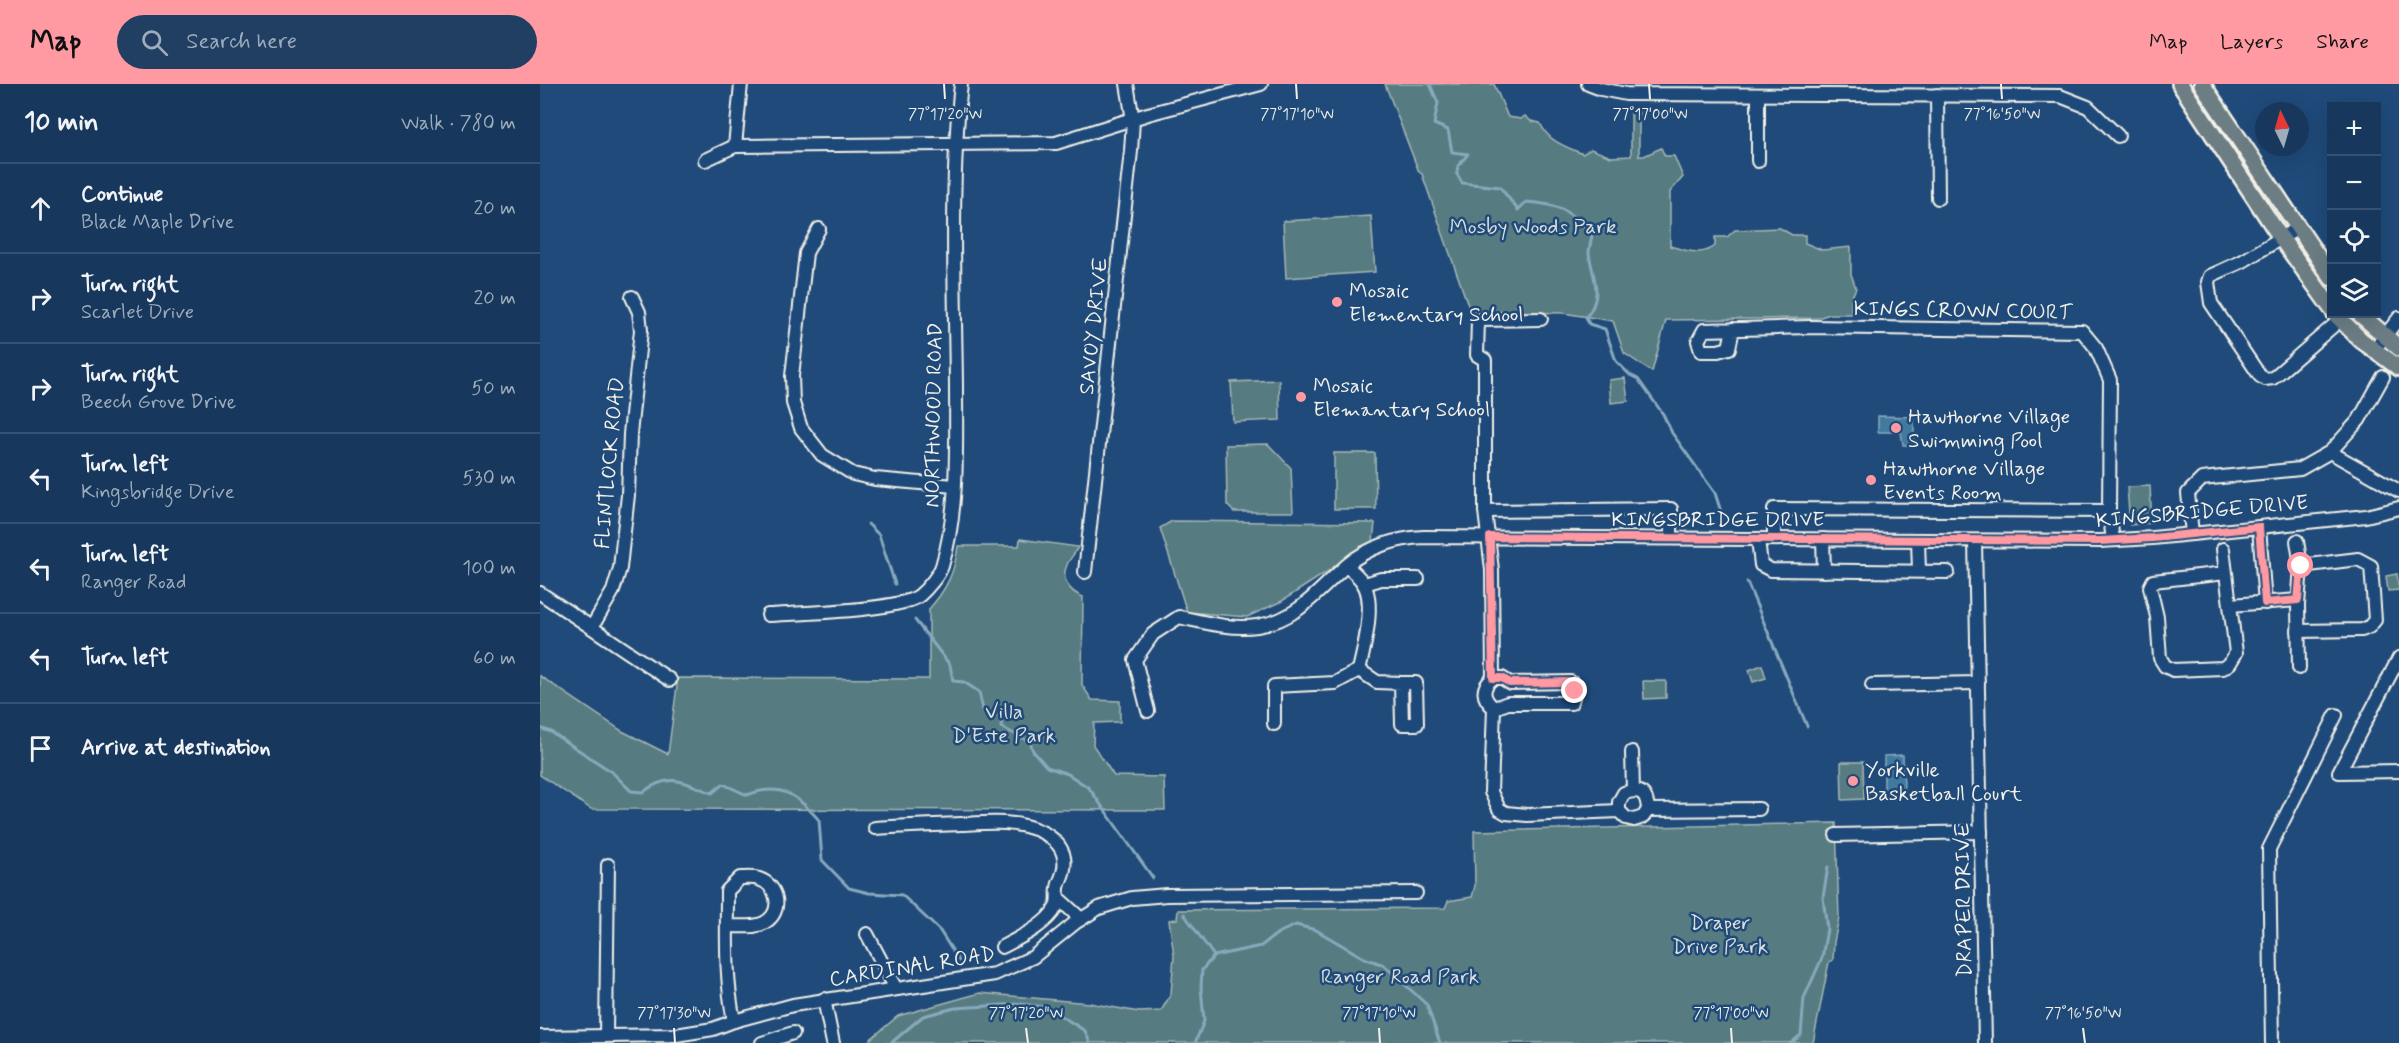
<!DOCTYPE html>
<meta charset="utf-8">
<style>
:root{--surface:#17385c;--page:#203f62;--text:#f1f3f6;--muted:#9eacbb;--line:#365272;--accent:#ff9aa2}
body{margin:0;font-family:Mynerve,sans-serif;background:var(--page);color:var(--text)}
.controls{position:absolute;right:18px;top:18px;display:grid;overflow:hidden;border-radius:0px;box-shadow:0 6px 24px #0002}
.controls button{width:54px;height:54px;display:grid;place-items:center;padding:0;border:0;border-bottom:2px solid var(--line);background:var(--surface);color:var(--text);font:30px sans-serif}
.compass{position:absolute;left:1715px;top:18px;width:54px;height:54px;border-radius:50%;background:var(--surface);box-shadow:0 6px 24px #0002;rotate:355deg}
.stop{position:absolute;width:18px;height:18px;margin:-14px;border:4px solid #ff9aa2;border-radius:50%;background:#fff}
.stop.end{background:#ff9aa2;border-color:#fff;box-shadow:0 2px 6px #0008}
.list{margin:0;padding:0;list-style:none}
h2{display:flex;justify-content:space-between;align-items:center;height:78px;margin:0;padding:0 24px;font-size:26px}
h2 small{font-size:20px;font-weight:400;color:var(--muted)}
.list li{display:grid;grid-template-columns:39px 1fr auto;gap:18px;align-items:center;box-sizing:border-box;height:90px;padding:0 24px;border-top:2px solid var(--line)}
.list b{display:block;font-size:22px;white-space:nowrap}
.list p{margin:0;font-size:20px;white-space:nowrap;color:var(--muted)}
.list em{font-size:20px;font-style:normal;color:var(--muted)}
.icon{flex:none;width:33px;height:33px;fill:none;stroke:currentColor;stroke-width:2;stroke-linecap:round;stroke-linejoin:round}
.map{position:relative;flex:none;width:1859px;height:959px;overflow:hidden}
header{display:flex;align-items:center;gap:36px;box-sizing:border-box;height:84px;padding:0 30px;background:var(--accent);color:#111}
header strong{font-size:28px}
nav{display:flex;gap:33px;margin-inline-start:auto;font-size:21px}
.search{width:420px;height:54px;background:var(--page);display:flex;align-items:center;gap:15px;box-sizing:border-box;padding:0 21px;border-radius:33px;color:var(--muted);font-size:22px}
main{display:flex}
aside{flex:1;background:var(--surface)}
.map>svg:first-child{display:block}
.green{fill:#577c82;stroke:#a6b6b5;stroke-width:1.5}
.water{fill:#42799f;stroke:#89a9bc;stroke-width:1.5}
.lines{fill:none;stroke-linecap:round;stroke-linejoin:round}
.stream{stroke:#89a9bc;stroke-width:3}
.minor-casing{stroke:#f4f1e8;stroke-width:16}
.major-casing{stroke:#f4f1e8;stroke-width:20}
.minor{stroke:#1f4a7a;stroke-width:12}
.major{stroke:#6c7e84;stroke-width:15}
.route{stroke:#ff9aa2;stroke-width:8}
.ticks{fill:none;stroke:#f4f1e8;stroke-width:2}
.poi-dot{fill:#ff9aa2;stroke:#1f4a7a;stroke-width:2}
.labels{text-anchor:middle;stroke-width:5;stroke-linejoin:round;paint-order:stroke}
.park-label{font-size:21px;fill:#dcdfd9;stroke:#1f4a7a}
.poi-label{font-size:21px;fill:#f4f1e8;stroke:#1f4a7a;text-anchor:start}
.street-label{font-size:21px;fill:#f4f1e8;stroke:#1f4a7a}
.ticks-label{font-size:15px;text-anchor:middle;fill:#f4f1e8;stroke:#1f4a7a;stroke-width:5;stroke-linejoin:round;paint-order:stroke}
</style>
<header>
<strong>Map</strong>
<div class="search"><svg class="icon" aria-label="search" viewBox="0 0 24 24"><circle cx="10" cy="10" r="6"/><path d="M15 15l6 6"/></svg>Search here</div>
<nav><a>Map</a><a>Layers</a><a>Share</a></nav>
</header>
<main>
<aside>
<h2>10 min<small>Walk · 780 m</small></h2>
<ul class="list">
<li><svg class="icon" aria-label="ahead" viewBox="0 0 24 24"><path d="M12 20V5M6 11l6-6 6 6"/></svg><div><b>Continue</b><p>Black Maple Drive</p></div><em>20 m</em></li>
<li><svg class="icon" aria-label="right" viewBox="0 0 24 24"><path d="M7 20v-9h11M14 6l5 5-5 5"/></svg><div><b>Turn right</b><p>Scarlet Drive</p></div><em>20 m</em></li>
<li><svg class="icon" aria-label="right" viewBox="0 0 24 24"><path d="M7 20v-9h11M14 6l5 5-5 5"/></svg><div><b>Turn right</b><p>Beech Grove Drive</p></div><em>50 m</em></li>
<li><svg class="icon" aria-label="left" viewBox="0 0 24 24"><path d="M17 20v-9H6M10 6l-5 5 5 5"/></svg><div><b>Turn left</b><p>Kingsbridge Drive</p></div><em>530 m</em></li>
<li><svg class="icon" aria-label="left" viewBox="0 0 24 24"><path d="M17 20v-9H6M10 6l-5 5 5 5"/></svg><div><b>Turn left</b><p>Ranger Road</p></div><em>100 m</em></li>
<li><svg class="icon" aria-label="left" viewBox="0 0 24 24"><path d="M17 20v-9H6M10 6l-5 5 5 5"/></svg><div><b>Turn left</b></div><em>60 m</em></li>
<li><svg class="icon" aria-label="arrive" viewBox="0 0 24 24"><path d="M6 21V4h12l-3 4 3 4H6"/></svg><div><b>Arrive at destination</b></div></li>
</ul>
</aside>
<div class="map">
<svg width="1859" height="959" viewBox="0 0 1859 959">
<rect width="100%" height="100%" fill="#1f4a7a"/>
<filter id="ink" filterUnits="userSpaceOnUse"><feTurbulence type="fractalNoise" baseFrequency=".0167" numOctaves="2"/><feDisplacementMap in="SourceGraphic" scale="12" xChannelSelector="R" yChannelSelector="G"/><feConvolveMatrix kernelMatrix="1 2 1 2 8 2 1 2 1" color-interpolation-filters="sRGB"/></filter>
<g filter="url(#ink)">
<g class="green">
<path d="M845,0H954L968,33L981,35L985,32L991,37L1000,39C1009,58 1024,62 1043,70L1051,65L1071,73L1091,72V25H1099V72H1104L1121,64L1125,72H1134L1143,93L1130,108V162C1145,166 1161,173 1175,162V153H1187L1195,146L1240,144L1252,151H1265V159L1282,166L1311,163V190L1316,204L1311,215V230H1290L1278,234L1126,236L1112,288L1084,269L1073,237L1023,229L930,227L882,90L879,88Z"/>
<polygon points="831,132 835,188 746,194 743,137"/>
<polygon points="1085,294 1088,317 1071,319 1069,296"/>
<polygon points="739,296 740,336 693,338 691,298"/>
<polygon points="728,360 751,384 753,428 694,428 687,421 686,361"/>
<polygon points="794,369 835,369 836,425 794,425"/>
<polygon points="1610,402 1612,439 1590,441 1587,403"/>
<polygon points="632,437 835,439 833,458 742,517 707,533 647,528 620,444"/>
<path d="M480,455L538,463C535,470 529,475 527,481C520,496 530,508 543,513L542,601L552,616L580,617V638L554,639L553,661L574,692L624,693L625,726L51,725L0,691V592L82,647L128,670L138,594L389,595V525C406,506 415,488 418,462H479Z"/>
<polygon points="1857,490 1859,506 1848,507 1846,492"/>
<polygon points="1222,581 1226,594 1213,598 1209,586"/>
<polygon points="1103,597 1126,597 1126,614 1104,615"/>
<polygon points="1301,678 1323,678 1324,715 1302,716"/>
<polygon points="1296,739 1299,834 1294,858 1293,876 1289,878 1273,959 326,959 358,932 440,909 549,919 599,928 621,927 631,910 634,871 629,836 637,835 638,826 905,824 908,817 932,813 935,802 934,747"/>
</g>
<g class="water">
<polygon points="1338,332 1374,333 1374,361 1363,361 1361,348 1338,348"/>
<polygon points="1363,671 1364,706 1344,706 1344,672"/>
</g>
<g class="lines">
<g class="stream">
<path d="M890,0L898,19L894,40L908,46L912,68L928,70L918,82L917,90L922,99L960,103L978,126L986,118C1020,120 1029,126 1052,151C1051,157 1049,164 1049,170C1053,194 1064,212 1046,233L1049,240L1065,245L1076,277L1090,291L1098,295L1123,330L1132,349L1175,409L1182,431"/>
<polyline points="328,440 339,451 355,500"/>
<polyline points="1207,498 1267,642"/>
<polyline points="375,536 410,581 413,597 424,598 439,608 443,626 462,634 461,643 490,658 493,667 507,683 528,690 549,704 613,794"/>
<path d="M0,644L11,648L72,688L91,707L103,708C131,688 143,698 172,709L183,700L207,711C242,698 256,711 279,736L282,776L309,804L329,809L362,811L400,847L419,877"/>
<polyline points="644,830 674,872"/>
<polyline points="351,959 383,932 415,924 480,920 504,923 523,933 545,947 550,959"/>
<polyline points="655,959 664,937 661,903 662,886 674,872 721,862 738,849 756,841 776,846 824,874 844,881 887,921 900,959"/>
<polyline points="1251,959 1261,951 1264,914 1282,874 1287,845 1283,813 1288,783"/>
</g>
<defs>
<g id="minor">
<polyline points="1048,0 1061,5 1086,10 1520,12 1548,23 1578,52"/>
<polyline points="1397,11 1398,114"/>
<polyline points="195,62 201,0"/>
<polyline points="165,76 195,62 516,59 608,30 721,0"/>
<polyline points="1218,77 1218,11"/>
<polyline points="1758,144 1703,177 1670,192 1668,198 1671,219 1720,292 1725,295 1733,294 1800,236"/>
<polyline points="279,145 266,169 252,292 253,319 261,344 282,371 313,390 335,395 414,402"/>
<polyline points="1193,245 1189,264 1178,267 1161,267 1158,257 1164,246 1270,243 1542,247 1556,264 1570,296 1569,427 1573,456"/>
<polyline points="1834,266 1859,234"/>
<polyline points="1790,368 1859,407"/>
<polyline points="945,427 1131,425 1131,454"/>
<polyline points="1719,443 1725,519"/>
<polyline points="1652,450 1648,409 1662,395 1760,385 1790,368 1809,347 1819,336 1843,293"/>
<polyline points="1218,455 1221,481 1231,486 1408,488"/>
<polyline points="1234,455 1234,425 1569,427"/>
<polyline points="1283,455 1284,487"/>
<polyline points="1378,456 1379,487"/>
<polyline points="1435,457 1445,959"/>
<polyline points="1757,457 1761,482 1758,521 1759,584"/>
<polyline points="1683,465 1696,569 1690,579 1683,584 1633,586 1625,582 1620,574 1617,533 1610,503 1613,497 1686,489"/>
<polyline points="545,488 591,67 593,36 587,0"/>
<polyline points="825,500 841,495 878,495"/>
<polyline points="0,509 130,596"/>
<polyline points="1690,521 1758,516"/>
<path d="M228,531C257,529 362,527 380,511C387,505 399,491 402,482C419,426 416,359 416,301C415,201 410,100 421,0"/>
<polyline points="52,543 73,507 80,484 88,411 90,350 101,246 99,228 92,213"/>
<polyline points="1758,547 1822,546 1829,543 1835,536 1831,482 1818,475 1761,482"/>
<polyline points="1859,574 1799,688 1859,687"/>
<polyline points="819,586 837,598 861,599 862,640 877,640 876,599 861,599"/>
<path d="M953,594H962L970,599L1031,598C1037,605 1034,611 1031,619H968L954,624"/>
<polyline points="1332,601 1438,599"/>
<path d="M954,624C942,614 941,604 953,594L952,486L945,427V276L937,271L938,236L1001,235"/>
<polyline points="954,624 951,708 959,725 966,729 987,731 1079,727 1086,734 1094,736 1103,733 1108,726 1219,725"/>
<path d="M608,627L595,576L613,550L639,533C664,538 691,546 717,542C758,536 778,506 807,481C828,463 857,454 884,453L1560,457L1613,454L1826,432L1859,424"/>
<path d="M734,640V602L795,599L819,586C824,565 836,517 823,499C819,492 812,487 807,482"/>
<polyline points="1092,668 1093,706"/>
<path d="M1079,727V718L1084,709C1101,704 1107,709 1108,726"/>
<path d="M335,744C364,742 393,741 422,740C442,739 465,737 485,742C513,749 534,767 520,797C515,807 520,814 516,823C507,841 479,854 462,863"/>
<polyline points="1296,751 1441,748"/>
<polyline points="518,814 541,835"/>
<path d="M187,842C198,842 215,844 224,839C244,828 238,801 219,795C213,793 205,794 200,794L187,807C187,851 185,893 194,937"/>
<polyline points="327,850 356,905"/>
<polyline points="284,915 293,959"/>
<polyline points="66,952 68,781"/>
<polyline points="0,953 136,951 173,945 194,937 253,921 455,890 493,873 535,839 559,824 592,814 627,811 876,809"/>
<polyline points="222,959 253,949"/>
<polyline points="1732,959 1729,765 1796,631"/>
</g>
<g id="major">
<polyline points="1640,0 1741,154 1792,225"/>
<polyline points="1662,0 1792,194"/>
<polyline points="1795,230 1821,256 1859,284"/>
<polyline points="1820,230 1859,264"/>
</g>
</defs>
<use href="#minor" class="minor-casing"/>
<use href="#major" class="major-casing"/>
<use href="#minor" class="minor"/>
<use href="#major" class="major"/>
</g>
</g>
<g class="lines" filter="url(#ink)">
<polyline class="route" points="1035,607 1031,598 970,599 962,594 953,594 950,453 1560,457 1613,454 1719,443 1725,519 1758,516 1761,482"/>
</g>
<path class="ticks" d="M404,0L405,15M756,0L757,15M1109,0L1110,15M1461,0L1462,15M134,944L135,959M486,944L488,959M839,944L840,959M1191,944L1192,959M1543,944L1545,959"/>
<g class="poi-dot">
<circle cx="797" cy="218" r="6"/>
<circle cx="761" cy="313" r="6"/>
<circle cx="1356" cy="344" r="6"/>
<circle cx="1331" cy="396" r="6"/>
<circle cx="1313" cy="697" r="6"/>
</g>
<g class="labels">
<g class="park-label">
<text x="993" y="149">Mosby Woods Park</text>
<text x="464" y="634">Villa<tspan x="464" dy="24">D'Este Park</tspan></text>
<text x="1180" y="845">Draper<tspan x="1180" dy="24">Drive Park</tspan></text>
<text x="860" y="899">Ranger Road Park</text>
</g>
<g class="poi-label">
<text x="809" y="213">Mosaic<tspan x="809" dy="24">Elementary School</tspan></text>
<text x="773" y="308">Mosaic<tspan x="773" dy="24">Elemantary School</tspan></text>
<text x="1368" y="339">Hawthorne Village<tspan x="1368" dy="24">Swimming Pool</tspan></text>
<text x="1343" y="391">Hawthorne Village<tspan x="1343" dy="24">Events Room</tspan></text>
<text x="1325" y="692">Yorkville<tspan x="1325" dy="24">Basketball Court</tspan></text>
</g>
<g class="street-label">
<text transform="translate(1423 226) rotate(1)" y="7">KINGS CROWN COURT</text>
<text transform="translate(553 242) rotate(-84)" y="7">SAVOY DRIVE</text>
<text transform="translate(393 331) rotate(-89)" y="7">NORTHWOOD ROAD</text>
<text transform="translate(69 379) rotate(-85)" y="7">FLINTLOCK ROAD</text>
<text transform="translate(1662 427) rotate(-5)" y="7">KINGSBRIDGE DRIVE</text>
<text x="1178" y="442">KINGSBRIDGE DRIVE</text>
<text transform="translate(1423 816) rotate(-91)" y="7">DRAPER DRIVE</text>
<text transform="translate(372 882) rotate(-9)" y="7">CARDINAL ROAD</text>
</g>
</g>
<g class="ticks-label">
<text x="405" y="35">77°17'20"W</text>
<text x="757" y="35">77°17'10"W</text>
<text x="1110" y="35">77°17'00"W</text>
<text x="1462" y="35">77°16'50"W</text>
<text x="134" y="934">77°17'30"W</text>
<text x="486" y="934">77°17'20"W</text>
<text x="839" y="934">77°17'10"W</text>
<text x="1191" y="934">77°17'00"W</text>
<text x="1543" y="934">77°16'50"W</text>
</g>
</svg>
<div class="controls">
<button>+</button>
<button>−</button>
<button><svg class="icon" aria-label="locate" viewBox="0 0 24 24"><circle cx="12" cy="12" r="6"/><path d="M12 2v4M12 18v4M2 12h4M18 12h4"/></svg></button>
<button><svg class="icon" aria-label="layers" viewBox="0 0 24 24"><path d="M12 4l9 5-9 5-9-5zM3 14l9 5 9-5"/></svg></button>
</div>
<svg class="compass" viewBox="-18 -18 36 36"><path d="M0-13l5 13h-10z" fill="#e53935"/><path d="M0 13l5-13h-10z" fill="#9eacbb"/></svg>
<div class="stop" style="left:1761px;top:482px"></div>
<div class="stop end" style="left:1035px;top:607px"></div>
</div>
</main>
